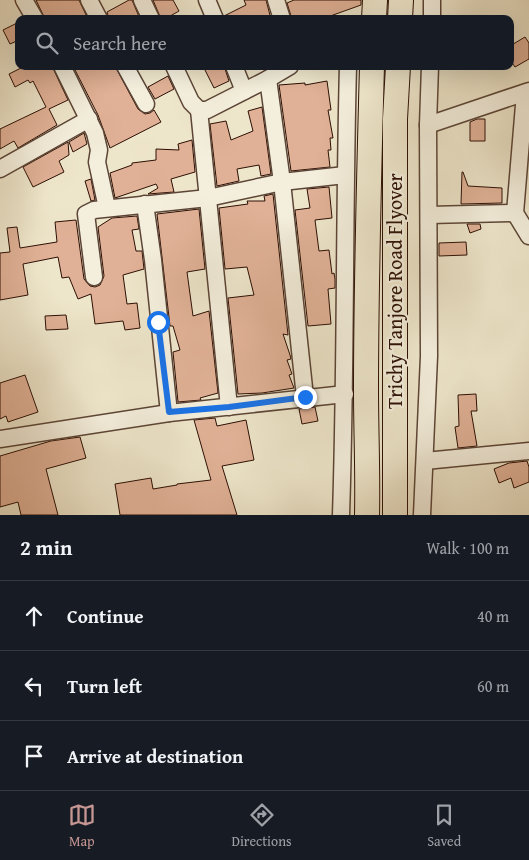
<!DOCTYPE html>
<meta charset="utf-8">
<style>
:root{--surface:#171b24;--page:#20242c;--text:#f1f3f6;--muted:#9ea1a6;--line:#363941;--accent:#c59692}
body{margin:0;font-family:"Gentium Book Plus",serif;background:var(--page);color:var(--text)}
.stop{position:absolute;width:15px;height:15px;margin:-11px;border:4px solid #1a73e8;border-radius:50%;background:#fff}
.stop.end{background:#1a73e8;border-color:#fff;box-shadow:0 1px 5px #0008}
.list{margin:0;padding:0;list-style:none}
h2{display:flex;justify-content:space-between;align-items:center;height:65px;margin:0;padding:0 20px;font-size:21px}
h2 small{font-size:16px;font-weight:400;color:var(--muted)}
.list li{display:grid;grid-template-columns:32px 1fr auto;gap:15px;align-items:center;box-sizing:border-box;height:70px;padding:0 20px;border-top:1px solid var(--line)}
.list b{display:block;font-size:19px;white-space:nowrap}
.list em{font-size:16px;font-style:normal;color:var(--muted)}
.icon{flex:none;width:28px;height:28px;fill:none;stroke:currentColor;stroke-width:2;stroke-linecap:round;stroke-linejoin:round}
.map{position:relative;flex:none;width:529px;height:515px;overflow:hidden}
.search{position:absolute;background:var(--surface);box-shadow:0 5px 20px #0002;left:15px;right:15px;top:15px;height:55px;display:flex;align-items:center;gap:12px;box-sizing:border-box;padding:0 18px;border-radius:10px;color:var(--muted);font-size:19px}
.sheet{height:275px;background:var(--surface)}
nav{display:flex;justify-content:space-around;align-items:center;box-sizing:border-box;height:70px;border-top:1px solid var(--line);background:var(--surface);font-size:14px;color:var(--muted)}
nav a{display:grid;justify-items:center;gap:2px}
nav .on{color:var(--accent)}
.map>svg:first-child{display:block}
.building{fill:#e0b196;stroke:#2c0f04}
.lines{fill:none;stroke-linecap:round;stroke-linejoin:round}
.minor-casing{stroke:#5c4536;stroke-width:19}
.highway-casing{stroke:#2c0f04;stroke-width:26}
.minor{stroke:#f4efdd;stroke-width:16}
.highway{stroke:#eee6cb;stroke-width:24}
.highway-bridge-casing{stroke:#2c0f04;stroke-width:26;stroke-linecap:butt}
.highway-bridge{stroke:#eee6cb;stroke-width:24}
.route{stroke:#1a73e8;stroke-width:6}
.labels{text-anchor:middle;stroke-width:4.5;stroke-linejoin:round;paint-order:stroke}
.street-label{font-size:20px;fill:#2c0f04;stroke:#f4efdd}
</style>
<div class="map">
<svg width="529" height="515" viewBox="0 0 529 515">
<rect width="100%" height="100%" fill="#eee6cb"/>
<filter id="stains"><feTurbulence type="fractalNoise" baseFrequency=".004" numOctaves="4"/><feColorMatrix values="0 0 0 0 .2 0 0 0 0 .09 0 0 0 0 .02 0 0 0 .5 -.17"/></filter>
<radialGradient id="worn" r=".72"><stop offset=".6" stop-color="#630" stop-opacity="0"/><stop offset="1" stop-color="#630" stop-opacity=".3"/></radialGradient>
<g class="building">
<polygon points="36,0 79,0 88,19 45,19"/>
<polygon points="129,0 132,0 140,19 109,19 107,12"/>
<polygon points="153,0 173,0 179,11 165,19 161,19"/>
<polygon points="244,0 266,0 271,19 225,19 224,16 246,5"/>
<polygon points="294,0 361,0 361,5 322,19 292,19 287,3"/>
<polygon points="19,22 19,40 10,44 3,30"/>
<polygon points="525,37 529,43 529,59 515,67 510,60 510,46"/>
<polygon points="25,66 52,66 68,100 49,109 57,125 18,148 14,141 0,149 0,129 46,107 33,81 30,83 28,80 15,87 9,74"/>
<polygon points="73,66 115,66 138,109 145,114 150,113 154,110 161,122 110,148 98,115"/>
<polygon points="203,66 224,66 229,81 214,88"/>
<polygon points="168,76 174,89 155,99 148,87"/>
<polygon points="327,81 331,110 328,110 333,138 330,138 331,150 328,150 330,167 291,171 279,85 305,83 305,85"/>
<polygon points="262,107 271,174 261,176 259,165 237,169 239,181 217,186 210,124 226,121 231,140 253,131 248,111"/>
<polygon points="477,119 485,119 485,141 470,141 470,122"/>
<polygon points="84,133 87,144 73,152 69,142"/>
<polygon points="192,140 195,172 171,179 174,192 148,194 158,188 156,184 115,198 110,173 132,165 132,163 156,160 156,149 179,150 178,144"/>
<polygon points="68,142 69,155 59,161 64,172 33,187 23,167"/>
<polygon points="462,172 463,172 468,186 502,188 502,203 461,204"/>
<polygon points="91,179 95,200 91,201 85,181"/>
<polygon points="329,187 332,218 315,220 319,251 329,250 332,274 334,273 335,279 335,288 328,289 331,324 308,326 295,210 310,208 307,189"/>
<polygon points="273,194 288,335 283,334 290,355 291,359 287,360 292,374 289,375 294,388 262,393 238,394 228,298 254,295 247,267 225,269 219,208 248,204 247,201 265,201 264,196"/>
<polygon points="199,209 205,269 187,272 193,316 209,311 218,393 200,398 201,400 178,402 173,352 180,350 173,326 170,326 157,214"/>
<polygon points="137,216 139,229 132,230 136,251 142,251 144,269 123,275 127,304 137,303 140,328 125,330 123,321 95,324 91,294 78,299 69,277 62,278 58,257 23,264 28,295 0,300 0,253 10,252 7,228 17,227 20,248 57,242 55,222 76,220 84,279 90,286 95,287 100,285 104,276 98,227 112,218"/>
<polygon points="467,224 480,224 481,229 470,233"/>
<polygon points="466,242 467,255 439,256 439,243"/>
<polygon points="66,315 68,329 46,330 45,316"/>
<polygon points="25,375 38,412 8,422 6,416 0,419 0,383"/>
<polygon points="476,394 477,411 471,411 477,446 458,448 455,427 459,426 458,395"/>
<polygon points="315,407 318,421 302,424 299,409"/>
<polygon points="215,418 217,426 246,420 254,460 222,466 237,515 120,515 115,484 151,478 153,489 177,485 177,484 211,480 194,420"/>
<polygon points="80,437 86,458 46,469 58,515 21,515 18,502 0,507 0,456 51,441"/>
<polygon points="527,461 529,467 529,482 514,488 511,478 499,483 494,469 509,463"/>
</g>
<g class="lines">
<defs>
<g id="minor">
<polyline points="24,0 35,19"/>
<polyline points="89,0 99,19"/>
<polyline points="142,0 151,19"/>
<polyline points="207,0 215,19"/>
<polyline points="276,0 282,19"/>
<polyline points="432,19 432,0"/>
<polyline points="62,66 95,133 99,150 97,162 107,208"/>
<polyline points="125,66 146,104"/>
<polyline points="174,66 191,102 199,110 207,110 268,79 290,66"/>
<polyline points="234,66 244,91"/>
<polyline points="268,79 282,182 305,397"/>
<polyline points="525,93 515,213 529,236"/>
<polyline points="199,110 229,407"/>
<polyline points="428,125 529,91"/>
<polyline points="0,169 89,119"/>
<polyline points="145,204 153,260 169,413"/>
<polyline points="429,215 515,213"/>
<polyline points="94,277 86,214 94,210 208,198 282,182 345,175"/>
<polyline points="0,439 169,413 345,394"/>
<polyline points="425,461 529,451"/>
<path d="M341,515C346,365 344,216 348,66"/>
<polyline points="422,515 429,356 428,125 430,66"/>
</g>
<g id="highway">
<polyline points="374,19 375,0"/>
<polyline points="400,19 401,0"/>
<polyline points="395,494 395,119 398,66"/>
<path d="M367,515C368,473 366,431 366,390C366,282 369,174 372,66"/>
</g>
</defs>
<use href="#minor" class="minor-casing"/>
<use href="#highway" class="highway-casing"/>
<use href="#minor" class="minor"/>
<use href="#highway" class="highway"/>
<defs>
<polyline id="highway-bridge" points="395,515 395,494"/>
</defs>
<use href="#highway-bridge" class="highway-bridge-casing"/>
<use href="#highway-bridge" class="highway-bridge"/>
</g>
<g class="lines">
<polyline class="route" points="158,322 169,412 229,407 305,397"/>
</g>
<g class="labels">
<g class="street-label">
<text transform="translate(395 291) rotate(-90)" y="7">Trichy Tanjore Road Flyover</text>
</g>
</g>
<rect width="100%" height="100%" filter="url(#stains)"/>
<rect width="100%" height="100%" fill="url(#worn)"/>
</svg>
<div class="stop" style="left:158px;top:322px"></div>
<div class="stop end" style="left:305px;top:397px"></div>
<div class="search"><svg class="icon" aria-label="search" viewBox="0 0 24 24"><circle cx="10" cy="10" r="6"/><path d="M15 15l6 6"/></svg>Search here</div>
</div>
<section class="sheet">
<h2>2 min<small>Walk · 100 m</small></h2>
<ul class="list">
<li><svg class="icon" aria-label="ahead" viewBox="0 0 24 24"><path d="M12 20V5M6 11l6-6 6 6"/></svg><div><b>Continue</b></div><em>40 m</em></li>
<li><svg class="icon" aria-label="left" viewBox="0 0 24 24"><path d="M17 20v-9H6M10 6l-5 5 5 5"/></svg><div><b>Turn left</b></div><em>60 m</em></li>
<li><svg class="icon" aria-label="arrive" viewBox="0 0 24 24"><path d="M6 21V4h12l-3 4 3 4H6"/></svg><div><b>Arrive at destination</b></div></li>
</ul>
</section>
<nav>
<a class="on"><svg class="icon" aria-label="map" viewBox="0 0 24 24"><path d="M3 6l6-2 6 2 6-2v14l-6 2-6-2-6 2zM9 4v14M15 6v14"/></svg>Map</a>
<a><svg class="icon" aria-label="directions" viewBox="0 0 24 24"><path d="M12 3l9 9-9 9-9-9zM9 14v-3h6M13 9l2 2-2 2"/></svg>Directions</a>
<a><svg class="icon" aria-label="saved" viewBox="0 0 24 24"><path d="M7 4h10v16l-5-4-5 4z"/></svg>Saved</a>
</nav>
